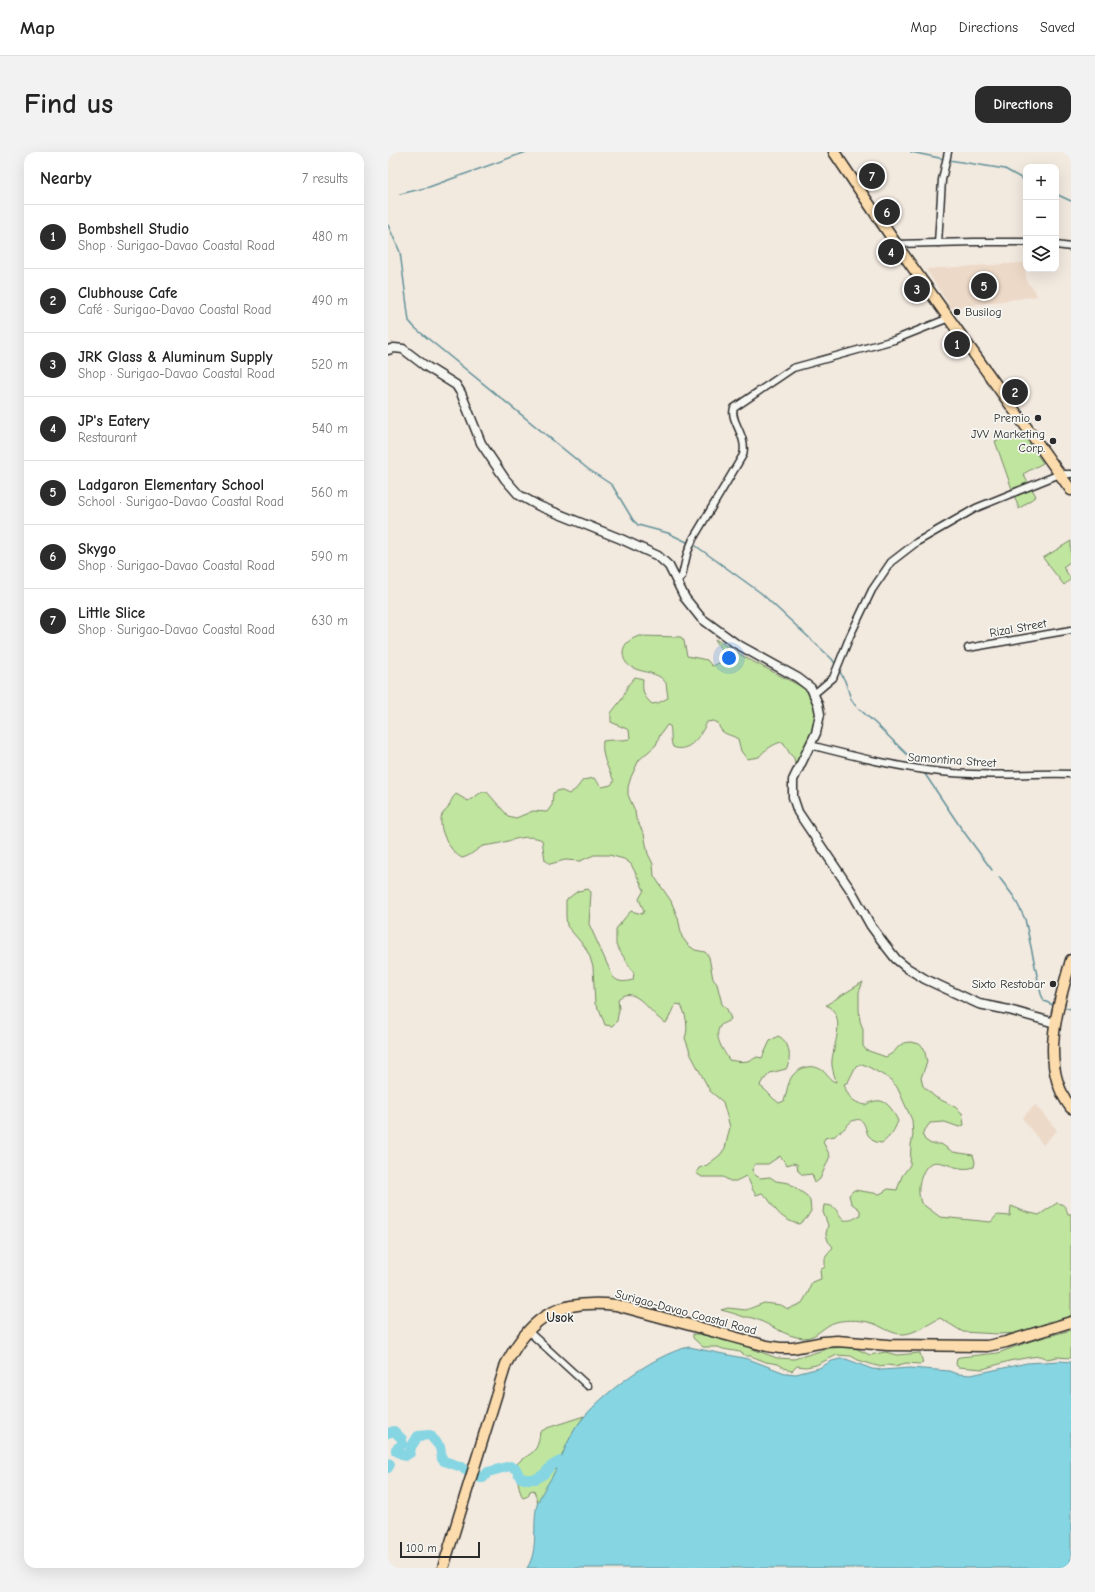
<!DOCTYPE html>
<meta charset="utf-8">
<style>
:root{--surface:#fff;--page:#f2f2f2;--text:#222;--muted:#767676;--line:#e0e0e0;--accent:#2b2b2b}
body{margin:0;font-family:"Comic Neue",sans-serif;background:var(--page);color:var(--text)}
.controls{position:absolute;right:12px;top:12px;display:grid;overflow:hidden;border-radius:8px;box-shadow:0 4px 16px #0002}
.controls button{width:36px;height:36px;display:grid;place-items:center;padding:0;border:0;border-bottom:1px solid var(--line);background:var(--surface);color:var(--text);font:20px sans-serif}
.scale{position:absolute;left:12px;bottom:10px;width:80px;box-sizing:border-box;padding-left:4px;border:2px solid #2b2b2b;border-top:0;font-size:11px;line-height:14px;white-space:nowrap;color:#2b2b2b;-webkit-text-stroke:3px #f6f6f2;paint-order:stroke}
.you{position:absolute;left:341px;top:506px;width:14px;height:14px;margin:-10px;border:3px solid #fff;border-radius:50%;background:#1a73e8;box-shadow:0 0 0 6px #1a73e833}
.badge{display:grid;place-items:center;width:26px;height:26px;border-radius:50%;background:var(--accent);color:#fff;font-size:13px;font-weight:700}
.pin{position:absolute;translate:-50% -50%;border:2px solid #fff;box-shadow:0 1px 4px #0006}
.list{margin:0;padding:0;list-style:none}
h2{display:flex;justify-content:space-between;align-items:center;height:52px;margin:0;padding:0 16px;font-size:17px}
h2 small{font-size:13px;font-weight:400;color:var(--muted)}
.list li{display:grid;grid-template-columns:26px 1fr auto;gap:12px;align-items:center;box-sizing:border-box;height:64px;padding:0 16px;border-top:1px solid var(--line)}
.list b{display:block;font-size:15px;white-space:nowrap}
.list p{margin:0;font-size:13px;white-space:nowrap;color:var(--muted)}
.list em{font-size:13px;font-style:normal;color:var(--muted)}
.icon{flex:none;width:22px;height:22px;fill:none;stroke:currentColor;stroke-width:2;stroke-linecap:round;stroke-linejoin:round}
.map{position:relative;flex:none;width:683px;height:1416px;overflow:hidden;border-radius:12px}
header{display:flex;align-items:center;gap:24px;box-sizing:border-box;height:56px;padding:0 20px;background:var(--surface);border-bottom:1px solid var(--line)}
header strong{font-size:19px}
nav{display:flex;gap:22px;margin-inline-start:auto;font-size:14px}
.intro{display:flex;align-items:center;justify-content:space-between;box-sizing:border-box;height:96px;padding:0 24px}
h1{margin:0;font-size:28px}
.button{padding:10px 18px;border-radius:12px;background:var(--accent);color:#fff;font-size:14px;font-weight:700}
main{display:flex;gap:24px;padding:0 24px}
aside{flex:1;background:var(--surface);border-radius:12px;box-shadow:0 4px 16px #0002}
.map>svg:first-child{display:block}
.built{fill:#edd9c8}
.green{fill:#c0e59f;stroke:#768865}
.water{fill:#86d5e2;stroke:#629199}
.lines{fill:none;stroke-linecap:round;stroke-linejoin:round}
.stream{stroke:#629199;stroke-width:1.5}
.river{stroke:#86d5e2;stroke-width:10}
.minor-casing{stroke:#2b2b2b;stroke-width:9}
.tertiary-casing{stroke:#2b2b2b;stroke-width:11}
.trunk-casing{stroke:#2b2b2b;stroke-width:13}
.minor{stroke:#f6f6f2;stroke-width:6}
.tertiary{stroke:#f6f6f2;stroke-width:8}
.trunk{stroke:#fcdcac;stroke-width:10}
.poi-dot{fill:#2b2b2b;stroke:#f6f6f2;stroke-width:1.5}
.labels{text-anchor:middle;stroke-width:3.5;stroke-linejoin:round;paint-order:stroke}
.poi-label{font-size:12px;fill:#2b2b2b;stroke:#f6f6f2;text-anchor:end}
.street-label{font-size:12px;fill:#2b2b2b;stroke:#f6f6f2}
.neighbourhood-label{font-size:13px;font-weight:bold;fill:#2b2b2b;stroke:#f6f6f2}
</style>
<header>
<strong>Map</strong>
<nav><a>Map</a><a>Directions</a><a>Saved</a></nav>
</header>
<div class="intro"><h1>Find us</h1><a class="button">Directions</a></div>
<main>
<aside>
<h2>Nearby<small>7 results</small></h2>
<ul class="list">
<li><span class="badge">1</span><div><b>Bombshell Studio</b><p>Shop · Surigao-Davao Coastal Road</p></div><em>480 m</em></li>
<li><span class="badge">2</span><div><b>Clubhouse Cafe</b><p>Café · Surigao-Davao Coastal Road</p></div><em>490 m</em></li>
<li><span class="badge">3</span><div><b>JRK Glass &amp; Aluminum Supply</b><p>Shop · Surigao-Davao Coastal Road</p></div><em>520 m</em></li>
<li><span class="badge">4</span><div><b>JP's Eatery</b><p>Restaurant</p></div><em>540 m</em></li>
<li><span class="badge">5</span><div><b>Ladgaron Elementary School</b><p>School · Surigao-Davao Coastal Road</p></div><em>560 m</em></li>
<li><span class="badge">6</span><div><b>Skygo</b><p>Shop · Surigao-Davao Coastal Road</p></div><em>590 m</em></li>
<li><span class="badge">7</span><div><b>Little Slice</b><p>Shop · Surigao-Davao Coastal Road</p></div><em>630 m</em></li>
</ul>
</aside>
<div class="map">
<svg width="683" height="1416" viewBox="0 0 683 1416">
<rect width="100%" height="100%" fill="#f2e9df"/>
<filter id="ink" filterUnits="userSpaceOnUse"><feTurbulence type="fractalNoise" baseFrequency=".025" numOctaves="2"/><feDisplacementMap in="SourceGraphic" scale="8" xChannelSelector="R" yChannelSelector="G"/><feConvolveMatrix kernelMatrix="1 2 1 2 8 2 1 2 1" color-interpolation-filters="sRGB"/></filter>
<g filter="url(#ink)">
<g class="built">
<polygon points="636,111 639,131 646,137 649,144 563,156 538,117"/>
<polygon points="647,953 669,978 655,993 634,966"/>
</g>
<g class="green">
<polygon points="634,281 655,311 635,322 648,344 631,357 607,289"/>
<polygon points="683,389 683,409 675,415 683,427 676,433 655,406"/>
<path d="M251,484L293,485L296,489L299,504L319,508L324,514L333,510L336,503L327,487L360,507L420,538C439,559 423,594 407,612L406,606L402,602L395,590C388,590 375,599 371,605L359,607L353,599L350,587C341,581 333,584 330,571L326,569L319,570C313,583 301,602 285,595C282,589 284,581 282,574L279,573L272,583L268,593L251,608L243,625L240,635V643L247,659L248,667L256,682L260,702L265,712L266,724L283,749L290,766L294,785L300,793L307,798L317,800L321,805L325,827L329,832L334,852L339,857L343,867C340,870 334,871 332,874C325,885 336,899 341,908C352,910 359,911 369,905L374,906L382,889L390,884C402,889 404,907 398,917L382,921L373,931L372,934C380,939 383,946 391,951L396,949C401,934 399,920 419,915C424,914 429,915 434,918C440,923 441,928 448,930C447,924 443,916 444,908C446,891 459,863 438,853L475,830L471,840V857L472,869L475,877V894L478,898L498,905L506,900L511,894L516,891L522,890L531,892L536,896L539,910L533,926L535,934L547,945L567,955L574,961L576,973L571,975L557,970L542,971L534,982L537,988L543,992H553L565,1000L585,1003L587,1010L586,1015C564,1023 545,995 534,1023C530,1033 530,1041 533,1051L552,1065L603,1070L609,1063L622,1064L623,1054L638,1060L651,1063L669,1051C676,1052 678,1055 680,1062H683V1166L659,1170L653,1174L632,1181L610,1182L575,1180L552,1166C543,1171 525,1182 516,1182C506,1183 496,1176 487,1172C476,1168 460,1167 448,1170C436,1173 429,1186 416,1186C397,1185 383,1172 365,1166C362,1165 359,1165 356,1165C348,1162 341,1160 333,1158L340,1156L358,1158L376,1151L393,1153L400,1157L414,1151L421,1139L422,1134L424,1130L433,1127L432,1118L437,1115V1106L445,1095L440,1089L438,1082L440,1073L435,1060L436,1053C449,1053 448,1060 456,1068C463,1069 466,1067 472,1063V1058L463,1051L461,1043L466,1038L492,1042L500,1037L509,1038L514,1024L522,1013L523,993L525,983L524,968L509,935L502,927L479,914L474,912L468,914L460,930L456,932C460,945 464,950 477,953C495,943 502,952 510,969C506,979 503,984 494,991L487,990C485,988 482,985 480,983C477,977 477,965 467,968C462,969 460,973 457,976C453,980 451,979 447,984L437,986L435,990L442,1004L432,1027L427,1031L424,1022L415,1023L410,1019L409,1012L405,1011L399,1013L392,1004L380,1012H367L364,1018L367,1023L372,1026L382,1025L388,1029L401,1031L419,1044L422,1049L423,1059L418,1067L412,1072C403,1071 393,1065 388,1058C383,1052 381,1046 374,1041L368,1043C363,1037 363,1030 358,1024L348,1029H342L335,1025H314L308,1021L311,1016L319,1013L332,1003L337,996L342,975L335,950L322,939L303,903L297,886C301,875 298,863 293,853L288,852C283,858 283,864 278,871C264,866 248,830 230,847L231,857L229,869L224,874L217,873L212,859L207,852L205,815L202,805L197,795L179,774L178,764V748L190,739L200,737L203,740L201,772L225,825C231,831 237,830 245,828L246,821L228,793V777C233,771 237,765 243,759L254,762L256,759L251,747L256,738L243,712L236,707L221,703H206L192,709L177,708L162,712L157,708L154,688C139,681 123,689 108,692C104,693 99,693 95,694C87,698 83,704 74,706C62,700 49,676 54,663C55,660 59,658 60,656C63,650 63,647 68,642L80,649L94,640H99L120,664L128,666L145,659L159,660L164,653L165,641L172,638L181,642L188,637L195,628L206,626L214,635L223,633L226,629C220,616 213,604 215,589C225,587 232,589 242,587L241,578L223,570V561L234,547L240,533L247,525L255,527C254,539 255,544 264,552L270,551L280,546L278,531C276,529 274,526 272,525C259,517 236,521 235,501C235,491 243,487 251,484Z"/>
<polygon points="683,1178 683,1206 669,1205 659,1207 652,1204 643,1205 621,1209 595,1217 570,1215 568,1213 569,1206 572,1205 610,1201 643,1189"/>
<polygon points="305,1182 311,1182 329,1186 362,1196 389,1206 406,1207 442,1196 459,1195 467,1196 482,1203 497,1200 509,1203 532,1201 535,1211 532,1212 518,1211 507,1214 499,1213 489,1214 470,1208 463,1204 449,1203 428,1213 418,1215 409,1214 404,1219 400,1218 390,1212 378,1210 363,1204 358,1204 352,1200 335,1197 330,1195 315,1195 305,1186"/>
<path d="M196,1264L184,1282L167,1320L150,1352L146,1338L142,1339L140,1344L135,1346C130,1337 131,1327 126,1318C129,1306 143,1305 148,1296C151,1291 151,1286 152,1280L159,1276Z"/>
</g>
<path class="water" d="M301,1195L360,1207L397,1221L408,1222L431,1216L444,1209L452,1207H458L484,1217L494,1218L522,1216L561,1219L569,1222L583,1223L639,1211L672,1209L683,1210V1416H139C151,1398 144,1373 149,1353C152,1342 161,1331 166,1321C173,1308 177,1294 184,1282C201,1250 265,1202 301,1195Z"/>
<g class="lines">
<g class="stream">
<polyline points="523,0 556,7"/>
<polyline points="561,8 617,17 638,29"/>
<polyline points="12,42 41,35 138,0"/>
<polyline points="668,42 683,49"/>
<polyline points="0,73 12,100 21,169 27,176 200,317 224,333 245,368 250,373 280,381 301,391"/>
<polyline points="308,394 373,441 444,507 448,513"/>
<polyline points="451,518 457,529 463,547 467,553 488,572 532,615"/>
<polyline points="535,619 573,676 604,718"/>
<polyline points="611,725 626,745 637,767 653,842 656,849 665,853"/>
<polyline points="675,855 683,857"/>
</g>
<g class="river">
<polyline points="0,1281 6,1279 14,1287 14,1293 8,1297 8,1299 17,1304 22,1301 23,1295 30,1284 42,1283 52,1295 54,1307 56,1309 74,1315 77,1318"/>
<polyline points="0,1311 2,1312 0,1316"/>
<polyline points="90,1324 92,1326 95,1326 100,1320 122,1314 128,1317 132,1325 136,1327 148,1327 156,1322 163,1314 172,1309"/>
</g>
<defs>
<g id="minor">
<polyline points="550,91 554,28 560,0"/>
<polyline points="508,92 586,90 638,90"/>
<polyline points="668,93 683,95"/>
<path d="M289,429L294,424L299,402L305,387L355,303C360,284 341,268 346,256L405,216L506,188L561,166"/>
<polyline points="580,496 683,478"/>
<polyline points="426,542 445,526 462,484 484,438 503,410 529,390 588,356 672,322 683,322"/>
<path d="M422,593C465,604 508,615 553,620C596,625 640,621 683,622"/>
<polyline points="140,1179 200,1234"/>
</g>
<polyline id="tertiary" points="0,198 6,196 15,197 36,213 68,233 73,241 93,291 117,327 131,343 151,354 233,387 270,404 281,414 297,446 313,466 347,491 410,526 423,536 430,552 432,562 428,581 405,628 405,645 410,660 464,740 483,774 497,793 508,807 519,816 537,827 591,852 621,858 667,871"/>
<g id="trunk">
<polyline points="446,0 508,92 683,338"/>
<path d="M683,808C670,855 650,913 683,956"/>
<path d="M55,1416L118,1212C144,1162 172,1147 228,1153L379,1194L392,1196H405L436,1190L449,1189L500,1193L599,1194L618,1190L683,1170"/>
</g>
</defs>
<use href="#minor" class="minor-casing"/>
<use href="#tertiary" class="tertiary-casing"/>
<use href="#trunk" class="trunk-casing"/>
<use href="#minor" class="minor"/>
<use href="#tertiary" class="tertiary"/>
<use href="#trunk" class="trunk"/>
</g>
</g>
<g class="poi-dot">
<circle cx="569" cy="160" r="4"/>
<circle cx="650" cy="266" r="4"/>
<circle cx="665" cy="289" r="4"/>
<circle cx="665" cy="832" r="4"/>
</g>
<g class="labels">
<g class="poi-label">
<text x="577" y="164" text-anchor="start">Busilog</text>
<text x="642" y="270">Premio</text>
<text x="657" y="286">JVV Marketing<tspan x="657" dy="14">Corp.</tspan></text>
<text x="657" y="836">Sixto Restobar</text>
</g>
<g class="street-label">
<text transform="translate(630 476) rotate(-10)" y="4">Rizal Street</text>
<text transform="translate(564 608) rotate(4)" y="4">Samontina Street</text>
<text transform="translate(298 1160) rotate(15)" y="4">Surigao-Davao Coastal Road</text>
</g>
<g class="neighbourhood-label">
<text x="172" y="1170">Usok</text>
</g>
</g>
</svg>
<div class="controls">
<button>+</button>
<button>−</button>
<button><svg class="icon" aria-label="layers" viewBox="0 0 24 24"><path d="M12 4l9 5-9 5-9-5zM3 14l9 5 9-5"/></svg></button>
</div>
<div class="scale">100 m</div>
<div class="you"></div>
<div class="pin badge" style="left:569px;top:192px">1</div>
<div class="pin badge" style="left:627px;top:240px">2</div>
<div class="pin badge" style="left:529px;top:137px">3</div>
<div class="pin badge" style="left:503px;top:100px">4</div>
<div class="pin badge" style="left:596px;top:134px">5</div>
<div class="pin badge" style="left:499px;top:60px">6</div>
<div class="pin badge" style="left:484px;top:24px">7</div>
</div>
</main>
